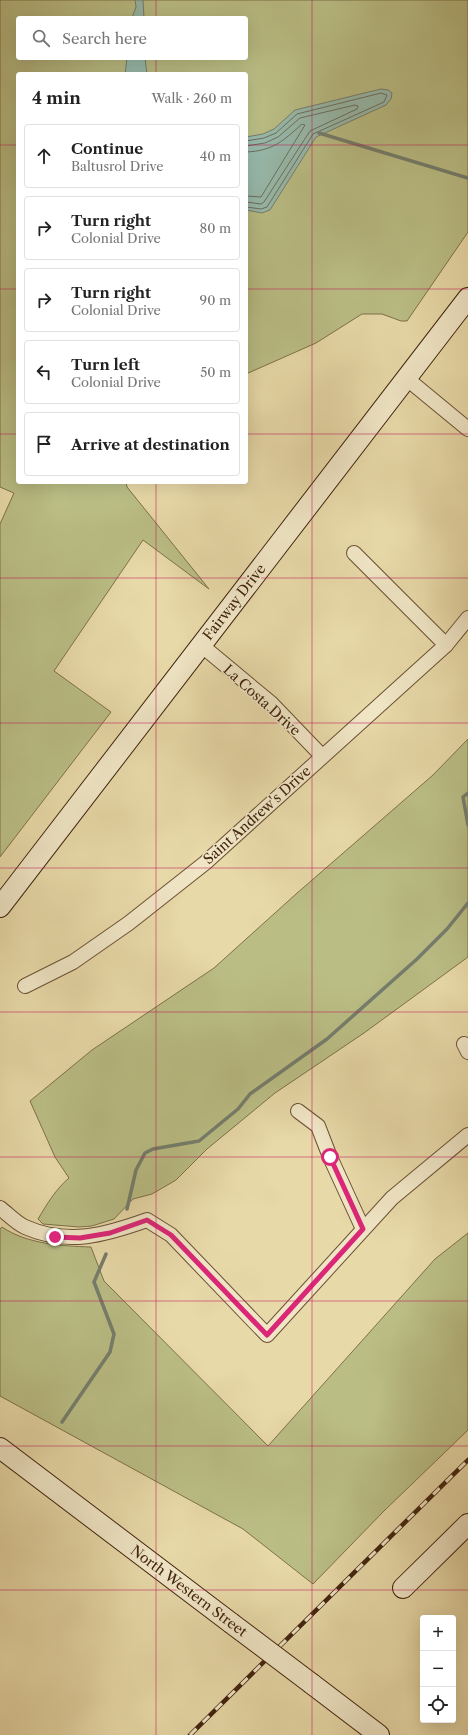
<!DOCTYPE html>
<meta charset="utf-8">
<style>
:root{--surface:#fff;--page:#f6f6f6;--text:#222;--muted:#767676;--line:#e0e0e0}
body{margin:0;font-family:"Libre Caslon Text",serif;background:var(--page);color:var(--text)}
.controls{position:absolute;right:12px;bottom:12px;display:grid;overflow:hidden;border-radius:4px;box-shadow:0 4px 16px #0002}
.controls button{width:36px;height:36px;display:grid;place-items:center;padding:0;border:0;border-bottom:1px solid var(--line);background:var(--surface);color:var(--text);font:20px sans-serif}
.stop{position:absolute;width:12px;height:12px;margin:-9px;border:3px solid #db2777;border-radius:50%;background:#fff}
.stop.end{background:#db2777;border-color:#fff;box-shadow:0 1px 4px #0008}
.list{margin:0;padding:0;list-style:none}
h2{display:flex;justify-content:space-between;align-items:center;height:52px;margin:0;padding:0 16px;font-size:17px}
h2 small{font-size:13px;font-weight:400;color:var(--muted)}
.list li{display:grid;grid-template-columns:26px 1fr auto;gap:12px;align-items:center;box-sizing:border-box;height:64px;margin:0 8px 8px;padding:0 8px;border:1px solid var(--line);border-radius:4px}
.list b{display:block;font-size:15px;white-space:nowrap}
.list p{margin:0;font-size:13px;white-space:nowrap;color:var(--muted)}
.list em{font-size:13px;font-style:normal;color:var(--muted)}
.icon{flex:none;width:22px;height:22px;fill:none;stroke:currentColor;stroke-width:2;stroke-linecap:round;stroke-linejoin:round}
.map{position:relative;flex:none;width:468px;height:1735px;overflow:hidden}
.search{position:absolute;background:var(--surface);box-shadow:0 4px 16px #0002;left:16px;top:16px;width:232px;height:44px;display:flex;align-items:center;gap:10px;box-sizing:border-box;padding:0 14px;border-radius:4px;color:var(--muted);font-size:15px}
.panel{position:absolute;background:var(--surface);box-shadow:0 4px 16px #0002;left:16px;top:72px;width:232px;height:412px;border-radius:4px}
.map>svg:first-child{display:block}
.green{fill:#babe85;stroke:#7e704a;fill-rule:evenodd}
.water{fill:#97baac;stroke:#757e6d}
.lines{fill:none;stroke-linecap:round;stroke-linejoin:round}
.shore{stroke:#6c6e5d;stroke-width:1}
.stream{stroke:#757e6d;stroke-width:3.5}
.street-casing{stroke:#6b5034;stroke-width:16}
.secondary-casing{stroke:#41230e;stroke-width:22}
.street{stroke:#f0e6c6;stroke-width:14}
.secondary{stroke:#f0e6c6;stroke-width:20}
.rail-casing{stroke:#41230e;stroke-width:4.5}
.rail{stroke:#f0e6c6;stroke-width:3;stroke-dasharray:9;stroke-linecap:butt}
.secondary-bridge-casing{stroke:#41230e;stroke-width:22;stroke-linecap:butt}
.secondary-bridge{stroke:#f0e6c6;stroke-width:20}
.route{stroke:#db2777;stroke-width:5}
.grid{fill:none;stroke:#c2185b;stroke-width:1;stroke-opacity:0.55}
.labels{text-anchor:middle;stroke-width:3;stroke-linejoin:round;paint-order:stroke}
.street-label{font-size:14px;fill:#41230e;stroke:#f0e6c6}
</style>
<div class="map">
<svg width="468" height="1735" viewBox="0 0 468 1735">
<rect width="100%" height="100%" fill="#e8d9a8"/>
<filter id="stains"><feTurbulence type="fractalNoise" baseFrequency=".005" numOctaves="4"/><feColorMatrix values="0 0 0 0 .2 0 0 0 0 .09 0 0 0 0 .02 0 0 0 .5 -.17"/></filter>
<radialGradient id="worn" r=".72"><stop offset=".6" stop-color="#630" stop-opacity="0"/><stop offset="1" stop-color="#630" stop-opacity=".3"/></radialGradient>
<g class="green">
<path d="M0,0H468V232L407,321H401L382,314H362L316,343L246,374V74H18V482H126L127,487L209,589L143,540L54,671L111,712L0,857V524L14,493L0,487ZM18,18H246V58H18Z"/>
<path d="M468,739V957L364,1033L275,1093L207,1149L176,1180L152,1194L133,1199L114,1219L92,1226L79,1227L43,1224L38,1219C47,1204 56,1189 69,1178L55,1157L30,1101L92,1050L214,968L296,894L433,775Z"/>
<path d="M2,1227C27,1244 61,1246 91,1247L104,1281L268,1446L435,1259L468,1233V1430L384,1511L313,1584L243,1529L0,1396V1229Z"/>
</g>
<g class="water">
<polygon points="135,0 143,0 144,18 132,18 136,7"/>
<polygon points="127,58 145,58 147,74 125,74"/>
<polygon points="381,89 388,90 392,93 391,99 386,105 316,137 270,210 262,213 246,210 246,137 263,134 274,129 295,110"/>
</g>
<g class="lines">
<g class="shore">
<polyline points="246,141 264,138 276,133 297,114 381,93 387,95 384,102 313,134 267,207 261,209 246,207"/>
<polyline points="246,146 265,143 278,137 300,118 355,105 358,106 357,109 310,131 264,202 261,204 246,202"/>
<path d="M246,152C273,151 283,141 302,124L305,125L261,197L246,196"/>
</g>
<g class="stream">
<polyline points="319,133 468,178"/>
<polyline points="468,793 463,797 468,825"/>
<polyline points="127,1209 136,1170 145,1153 153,1149 199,1141 238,1109 250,1094 327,1039 417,959 447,929 468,903"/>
<polyline points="62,1422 110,1352 114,1334 94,1282 106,1254"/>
</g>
<defs>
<g id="street">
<polyline points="406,378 468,429"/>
<polyline points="354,553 446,645"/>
<polyline points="201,645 272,704 322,756"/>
<polyline points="25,986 73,962 129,923 205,863 446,645 468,618"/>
<polyline points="464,1044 468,1052"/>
<polyline points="298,1111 318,1126 330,1157 363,1229"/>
<path d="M0,1208C8,1214 16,1223 25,1227C68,1246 105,1235 147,1220L171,1235L267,1335L392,1198L468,1135"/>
</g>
<g id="secondary">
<polyline points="0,907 468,298"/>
<polyline points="0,1448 231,1623"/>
<polyline points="403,1588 468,1524"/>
<polyline points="312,1684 379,1735"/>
</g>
</defs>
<use href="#street" class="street-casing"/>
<use href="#secondary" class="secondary-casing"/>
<use href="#street" class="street"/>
<use href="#secondary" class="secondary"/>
<defs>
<polyline id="rail" points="190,1735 468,1460"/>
</defs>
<use href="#rail" class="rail-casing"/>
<use href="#rail" class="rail"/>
<defs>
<polyline id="secondary-bridge" points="231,1623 312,1684"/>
</defs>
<use href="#secondary-bridge" class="secondary-bridge-casing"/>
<use href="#secondary-bridge" class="secondary-bridge"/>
</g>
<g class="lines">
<polyline class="route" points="55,1237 80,1238 110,1233 147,1220 171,1235 267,1335 363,1229 330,1157"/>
</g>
<path class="grid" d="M156,0V18M312,0V1735M156,58V74M0,145H18M246,145H468M0,289H18M246,289H468M0,434H18M246,434H468M156,482V1735M0,578H468M0,723H468M0,868H468M0,1012H468M0,1157H468M0,1301H468M0,1446H468M0,1590H468"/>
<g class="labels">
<g class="street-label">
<text transform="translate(234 602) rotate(-52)" y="5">Fairway Drive</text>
<text transform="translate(262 700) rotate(42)" y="5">La Costa Drive</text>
<text transform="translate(257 815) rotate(-42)" y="5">Saint Andrew's Drive</text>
<text transform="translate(189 1591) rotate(37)" y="5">North Western Street</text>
</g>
</g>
<rect width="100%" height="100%" filter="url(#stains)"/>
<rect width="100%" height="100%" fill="url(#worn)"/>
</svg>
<div class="controls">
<button>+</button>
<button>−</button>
<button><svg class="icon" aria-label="locate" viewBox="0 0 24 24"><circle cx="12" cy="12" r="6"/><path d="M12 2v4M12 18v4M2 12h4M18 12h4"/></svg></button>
</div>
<div class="stop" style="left:330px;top:1157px"></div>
<div class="stop end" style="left:55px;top:1237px"></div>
<div class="search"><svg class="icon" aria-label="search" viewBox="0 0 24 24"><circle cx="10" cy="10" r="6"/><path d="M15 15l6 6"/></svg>Search here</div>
<section class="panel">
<h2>4 min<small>Walk · 260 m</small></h2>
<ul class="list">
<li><svg class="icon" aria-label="ahead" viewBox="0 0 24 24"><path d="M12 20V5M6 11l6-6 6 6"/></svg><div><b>Continue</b><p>Baltusrol Drive</p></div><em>40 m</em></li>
<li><svg class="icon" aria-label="right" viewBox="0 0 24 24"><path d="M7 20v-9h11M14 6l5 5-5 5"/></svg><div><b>Turn right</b><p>Colonial Drive</p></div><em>80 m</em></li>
<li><svg class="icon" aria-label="right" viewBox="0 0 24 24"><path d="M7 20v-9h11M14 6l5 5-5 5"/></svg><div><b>Turn right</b><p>Colonial Drive</p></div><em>90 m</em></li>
<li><svg class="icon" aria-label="left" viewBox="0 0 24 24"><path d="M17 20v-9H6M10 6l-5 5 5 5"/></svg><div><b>Turn left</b><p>Colonial Drive</p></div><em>50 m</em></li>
<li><svg class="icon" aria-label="arrive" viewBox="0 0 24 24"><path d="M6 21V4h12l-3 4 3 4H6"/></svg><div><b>Arrive at destination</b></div></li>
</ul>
</section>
</div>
